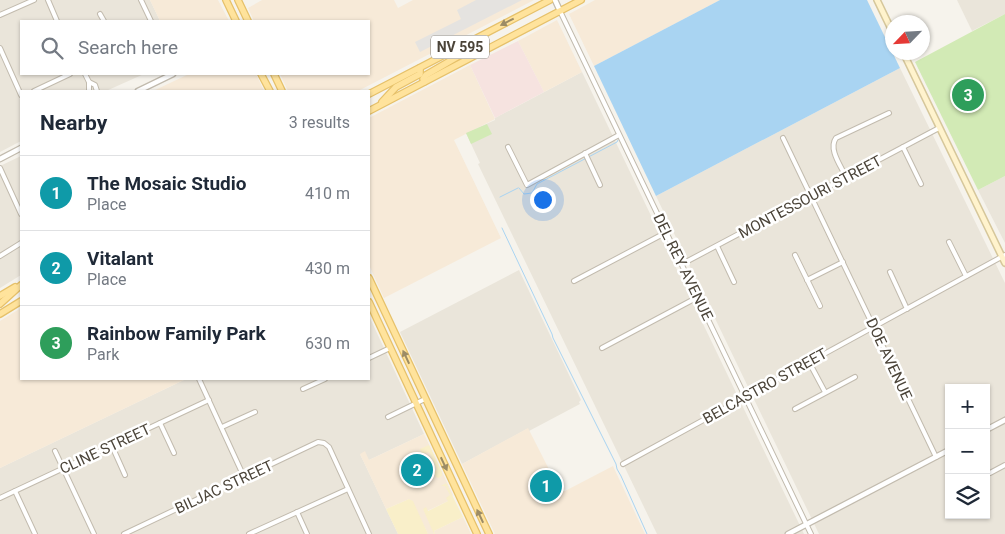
<!DOCTYPE html>
<meta charset="utf-8">
<style>
:root{--surface:#fff;--page:#f6f6f7;--text:#1f2937;--muted:#747a83;--line:#e0e1e3;--accent:#0f766e}
body{margin:0;font-family:Roboto,sans-serif;background:var(--page);color:var(--text)}
.controls{position:absolute;right:15px;bottom:15px;display:grid;overflow:hidden;border-radius:0px;box-shadow:0 1px 4px #0004}
.controls button{width:45px;height:45px;display:grid;place-items:center;padding:0;border:0;border-bottom:1px solid var(--line);background:var(--surface);color:var(--text);font:25px sans-serif}
.compass{position:absolute;left:885px;top:15px;width:45px;height:45px;border-radius:50%;background:var(--surface);box-shadow:0 1px 4px #0004;rotate:245deg}
.you{position:absolute;left:542px;top:199px;width:18px;height:18px;margin:-12px;border:4px solid #fff;border-radius:50%;background:#1a73e8;box-shadow:0 0 0 8px #1a73e833}
.badge{display:grid;place-items:center;width:32px;height:32px;border-radius:50%;background:var(--accent);color:#fff;font-size:16px;font-weight:700}
.pin{position:absolute;translate:-50% -50%;border:2px solid #fff;box-shadow:0 1px 5px #0006}
.list{margin:0;padding:0;list-style:none}
h2{display:flex;justify-content:space-between;align-items:center;height:65px;margin:0;padding:0 20px;font-size:21px}
h2 small{font-size:16px;font-weight:400;color:var(--muted)}
.list li{display:grid;grid-template-columns:32px 1fr auto;gap:15px;align-items:center;box-sizing:border-box;height:75px;padding:0 20px;border-top:1px solid var(--line)}
.list b{display:block;font-size:19px;white-space:nowrap}
.list p{margin:0;font-size:16px;white-space:nowrap;color:var(--muted)}
.list em{font-size:16px;font-style:normal;color:var(--muted)}
.icon{flex:none;width:28px;height:28px;fill:none;stroke:currentColor;stroke-width:2;stroke-linecap:round;stroke-linejoin:round}
.map{position:relative;flex:none;width:1005px;height:534px;overflow:hidden}
.search{position:absolute;background:var(--surface);box-shadow:0 1px 4px #0004;left:20px;top:20px;width:350px;height:55px;display:flex;align-items:center;gap:12px;box-sizing:border-box;padding:0 18px;border-radius:0px;color:var(--muted);font-size:19px}
.panel{position:absolute;background:var(--surface);box-shadow:0 1px 4px #0004;left:20px;top:90px;width:350px;height:290px;border-radius:0px}
.map>svg:first-child{display:block}
.residential{fill:#eae5da;fill-rule:evenodd}
.commercial{fill:#f7ead8}
.medical{fill:#f6e3e0}
.green{fill:#d2eab5}
.sand{fill:#f9efc9}
.parking{fill:#e5e3e0}
.water{fill:#a9d4f2}
.lines{fill:none;stroke-linecap:round;stroke-linejoin:round}
.stream{stroke:#a9d4f2;stroke-width:1}
.minor-casing{stroke:#c2bbae;stroke-width:6}
.tertiary-casing{stroke:#c2bbae;stroke-width:7}
.secondary-casing{stroke:#d6c79b;stroke-width:8}
.primary-casing{stroke:#e6c16a;stroke-width:8}
.minor{stroke:#fff;stroke-width:4}
.tertiary{stroke:#fff;stroke-width:4.5}
.secondary{stroke:#fff3cd;stroke-width:5}
.primary{stroke:#ffe39c;stroke-width:5.5}
.oneway{fill:#9c8c66}
.labels{text-anchor:middle;stroke-width:5;stroke-linejoin:round;paint-order:stroke}
.shield{fill:#fff;stroke:#817c74;stroke-width:1}
.shield-label{font-size:14px;font-weight:bold;fill:#4b4439}
.street-label{font-size:15px;fill:#4b4439;stroke:#fff}
</style>
<div class="map">
<svg width="1005" height="534" viewBox="0 0 1005 534">
<rect width="100%" height="100%" fill="#f6f3ec"/>
<g class="residential">
<polygon points="0,0 150,0 160,21 21,21 21,74 144,74 106,91 21,91 21,141 0,152"/>
<polygon points="957,0 1005,0 1005,14 972,31"/>
<path d="M900,68L1005,283V534H819L656,196ZM949,388H986V515H949Z"/>
<polygon points="582,72 804,534 657,534 478,164 480,163 466,133 495,120 495,118"/>
<polygon points="21,156 21,275 0,288 0,166"/>
<polygon points="1005,176 1005,243 978,190"/>
<polygon points="519,270 581,400 579,402 580,404 529,431 527,429 462,464 400,332"/>
<polygon points="369,316 424,434 369,460 360,454 398,534 0,534 0,468 186,379 369,379"/>
</g>
<g class="commercial">
<polygon points="150,0 218,0 229,21 160,21"/>
<polygon points="262,0 394,0 398,8 413,0 534,0 358,91 288,91 280,74 369,74 369,21 254,21 248,8"/>
<polygon points="595,0 720,0 594,66 569,14"/>
<polygon points="557,20 582,72 544,92 518,41"/>
<polygon points="470,65 495,119 454,140 501,238 384,298 369,265 369,118"/>
<polygon points="189,74 256,74 264,91 153,91"/>
<polygon points="21,308 21,379 186,379 0,468 0,321"/>
<polygon points="528,428 560,491 565,491 613,466 645,534 495,534 462,464"/>
<polygon points="424,434 453,495 448,501 427,511 434,534 428,534 411,500 409,499 386,509 360,454 365,451 369,460"/>
<polygon points="463,517 471,534 435,534 434,531"/>
</g>
<polygon class="medical" points="518,41 544,92 495,118 470,65"/>
<g class="green">
<polygon points="1005,14 1005,176 978,190 915,62"/>
<polygon points="487,124 492,134 471,144 466,133"/>
</g>
<g class="sand">
<polygon points="429,445 442,472 442,476 438,478 436,477 434,473 437,469 429,452 422,454 420,449"/>
<polygon points="446,483 463,517 434,531 435,534 434,534 423,509 426,507 428,511 448,501 446,498 450,495 445,486 441,486"/>
<polygon points="409,499 413,501 428,534 398,534 386,509"/>
</g>
<polygon class="parking" points="476,0 522,0 420,52 415,42 461,19 457,10"/>
<polygon class="water" points="720,0 867,0 900,68 656,196 594,66"/>
<g class="lines">
<g class="stream">
<polyline points="519,188 524,194 532,193 537,184 617,142 618,140"/>
<polyline points="500,197 518,188"/>
<polyline points="502,228 552,334 553,338 616,464 617,469 621,476 647,534"/>
</g>
<defs>
<g id="minor">
<polyline points="48,0 57,21"/>
<polyline points="141,0 151,21"/>
<polyline points="560,11 811,534"/>
<polyline points="100,14 104,21"/>
<polyline points="0,15 34,0"/>
<polyline points="0,48 21,95"/>
<polyline points="85,74 89,82 89,91"/>
<polyline points="89,82 95,85 97,91"/>
<polyline points="34,91 70,74"/>
<polyline points="783,138 936,457"/>
<polyline points="508,147 527,185 619,135"/>
<polyline points="903,147 921,184"/>
<polyline points="585,153 600,185"/>
<polyline points="0,168 21,214"/>
<path d="M846,177C841,166 828,149 836,138L889,113"/>
<polyline points="949,242 966,276"/>
<polyline points="717,246 734,282"/>
<polyline points="795,255 820,306"/>
<polyline points="0,256 21,243"/>
<polyline points="682,264 939,128"/>
<polyline points="890,272 907,309"/>
<polyline points="807,280 843,262"/>
<polyline points="574,281 667,232"/>
<polyline points="602,348 698,297"/>
<polyline points="369,358 390,348"/>
<polyline points="809,362 825,392"/>
<polyline points="199,379 244,477"/>
<polyline points="303,389 325,379"/>
<polyline points="795,409 855,377"/>
<polyline points="388,417 425,399"/>
<polyline points="160,423 174,453"/>
<polyline points="222,427 255,412"/>
<polyline points="112,446 125,475"/>
<polyline points="55,451 94,534"/>
<polyline points="623,464 1005,255"/>
<polyline points="990,473 1005,465"/>
<polyline points="15,491 35,534"/>
<polyline points="0,498 209,400"/>
<polyline points="297,512 307,534"/>
<polyline points="124,534 318,442 324,443 329,447 369,534"/>
<polyline points="249,534 348,489"/>
</g>
<g id="tertiary">
<polyline points="555,0 560,11"/>
<polyline points="138,91 173,74"/>
<polyline points="0,159 21,148"/>
<polyline points="986,430 1005,420"/>
<polyline points="788,534 949,450"/>
</g>
<g id="secondary">
<polyline points="877,0 892,31"/>
<polyline points="903,52 1005,263"/>
</g>
<g id="primary">
<polyline points="226,0 236,21"/>
<polyline points="238,0 248,21"/>
<polyline points="261,74 270,91"/>
<polyline points="274,74 282,91"/>
<polyline points="424,82 423,79 426,75 462,54 473,41"/>
<polyline points="369,94 550,0"/>
<polyline points="382,102 396,87 420,74 420,68"/>
<polyline points="369,111 581,0"/>
<polyline points="369,278 489,534"/>
<polyline points="0,296 15,287"/>
<polyline points="369,302 477,534"/>
<polyline points="0,304 21,285"/>
<polyline points="0,314 21,301"/>
</g>
</defs>
<use href="#minor" class="minor-casing"/>
<use href="#tertiary" class="tertiary-casing"/>
<use href="#secondary" class="secondary-casing"/>
<use href="#primary" class="primary-casing"/>
<use href="#minor" class="minor"/>
<use href="#tertiary" class="tertiary"/>
<use href="#secondary" class="secondary"/>
<use href="#primary" class="primary"/>
</g>
<defs><path id="oneway-solid" d="M-6-.8H1V-3.2L6.5 0L1 3.2V.8H-6Z" transform="scale(1.25)"/></defs>
<g class="oneway">
<use href="#oneway-solid" transform="translate(507 22) rotate(153)"/>
<use href="#oneway-solid" transform="translate(406 357) rotate(-115)"/>
<use href="#oneway-solid" transform="translate(444 464) rotate(65)"/>
<use href="#oneway-solid" transform="translate(480 516) rotate(-115)"/>
</g>
<g class="labels">
<rect class="shield" x="431" y="35.5" width="58" height="23" rx="4"/>
<g class="shield-label">
<text x="460" y="52">NV 595</text>
</g>
<g class="street-label">
<text transform="translate(810 197) rotate(-28)" y="5">MONTESSOURI STREET</text>
<text transform="translate(683 267) rotate(64)" y="5">DEL REY AVENUE</text>
<text transform="translate(889 359) rotate(65)" y="5">DOE AVENUE</text>
<text transform="translate(765 386) rotate(-29)" y="5">BELCASTRO STREET</text>
<text transform="translate(105 449) rotate(-25)" y="5">CLINE STREET</text>
<text transform="translate(224 487) rotate(-25)" y="5">BILJAC STREET</text>
</g>
</g>
</svg>
<div class="controls">
<button>+</button>
<button>−</button>
<button><svg class="icon" aria-label="layers" viewBox="0 0 24 24"><path d="M12 4l9 5-9 5-9-5zM3 14l9 5 9-5"/></svg></button>
</div>
<svg class="compass" viewBox="-18 -18 36 36"><path d="M0-13l5 13h-10z" fill="#e53935"/><path d="M0 13l5-13h-10z" fill="#747a83"/></svg>
<div class="you"></div>
<div class="pin badge" style="left:546px;top:486px;background:#0f9aa8">1</div>
<div class="pin badge" style="left:417px;top:470px;background:#0f9aa8">2</div>
<div class="pin badge" style="left:968px;top:95px;background:#2e9e5b">3</div>
<div class="search"><svg class="icon" aria-label="search" viewBox="0 0 24 24"><circle cx="10" cy="10" r="6"/><path d="M15 15l6 6"/></svg>Search here</div>
<section class="panel">
<h2>Nearby<small>3 results</small></h2>
<ul class="list">
<li><span class="badge" style="background:#0f9aa8">1</span><div><b>The Mosaic Studio</b><p>Place</p></div><em>410 m</em></li>
<li><span class="badge" style="background:#0f9aa8">2</span><div><b>Vitalant</b><p>Place</p></div><em>430 m</em></li>
<li><span class="badge" style="background:#2e9e5b">3</span><div><b>Rainbow Family Park</b><p>Park</p></div><em>630 m</em></li>
</ul>
</section>
</div>
